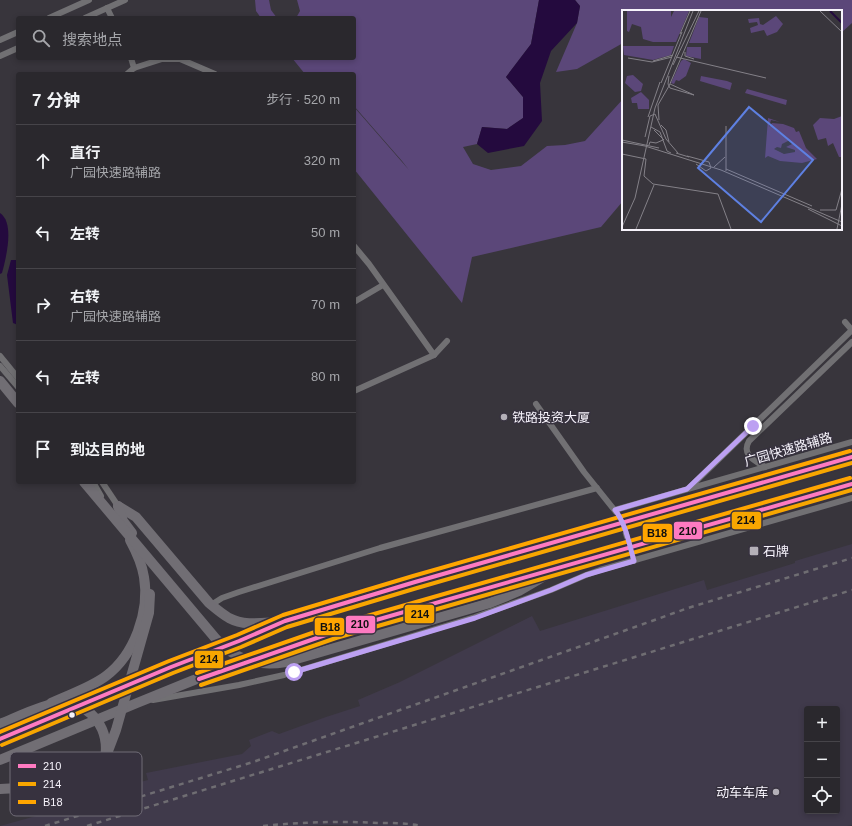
<!DOCTYPE html>
<html lang="zh">
<meta charset="utf-8">
<style>
:root{--surface:#2a282d;--page:#363439;--text:#f1f3f6;--muted:#a5a6aa;--line:#464449}
body{margin:0;font-family:Arial,"Noto Sans SC",sans-serif;background:var(--page);color:var(--text)}
.controls{position:absolute;right:12px;bottom:12px;display:grid;overflow:hidden;border-radius:4px;box-shadow:0 2px 6px #0003}
.controls button{width:36px;height:36px;display:grid;place-items:center;padding:0;border:0;border-bottom:1px solid var(--line);background:var(--surface);color:var(--text);font:20px sans-serif}
.stop{position:absolute;width:12px;height:12px;margin:-9px;border:3px solid #bca0f2;border-radius:50%;background:#fff}
.stop.end{background:#bca0f2;border-color:#fff;box-shadow:0 1px 4px #0008}
.list{margin:0;padding:0;list-style:none}
h2{display:flex;justify-content:space-between;align-items:center;height:52px;margin:0;padding:0 16px;font-size:17px}
h2 small{font-size:13px;font-weight:400;color:var(--muted)}
.list li{display:grid;grid-template-columns:26px 1fr auto;gap:12px;align-items:center;box-sizing:border-box;height:72px;padding:0 16px;border-top:1px solid var(--line)}
.list b{display:block;font-size:15px;white-space:nowrap}
.list p{margin:0;font-size:13px;white-space:nowrap;color:var(--muted)}
.list em{font-size:13px;font-style:normal;color:var(--muted)}
.icon{flex:none;width:22px;height:22px;fill:none;stroke:currentColor;stroke-width:2;stroke-linecap:round;stroke-linejoin:round}
.map{position:relative;flex:none;width:852px;height:826px;overflow:hidden}
.search{position:absolute;background:var(--surface);box-shadow:0 2px 6px #0003;left:16px;top:16px;width:340px;height:44px;display:flex;align-items:center;gap:10px;box-sizing:border-box;padding:0 14px;border-radius:4px;color:var(--muted);font-size:15px}
.panel{position:absolute;background:var(--surface);box-shadow:0 2px 6px #0003;left:16px;top:72px;width:340px;height:412px;border-radius:4px}
.map>svg:first-child{display:block}
.built{fill:#403a4b;fill-rule:evenodd}
.green{fill:#5b4779}
.water{fill:#240a3e}
.lines{fill:none;stroke-linecap:round;stroke-linejoin:round}
.minor{stroke:#717073;stroke-width:6}
.trunk{stroke:#716e74;stroke-width:10}
.rail{stroke:#6f6d72;stroke-width:2.5;stroke-dasharray:5 5;stroke-linecap:butt}
.trunk-bridge{stroke:#716e74;stroke-width:10}
.bus-1-casing{stroke:#37323f;stroke-width:7}
.bus-2-casing{stroke:#37323f;stroke-width:7}
.bus-3-casing{stroke:#37323f;stroke-width:7}
.bus-1{stroke:#fe7ac1;stroke-width:4}
.bus-2{stroke:#f7a600;stroke-width:4}
.bus-3{stroke:#ffa500;stroke-width:4}
.route{stroke:#bca0f2;stroke-width:5}
.poi-dot{fill:#b4b0b8;stroke:#37323f;stroke-width:1.5}
.bus-dot{fill:#f6f3fb;stroke:#37323f;stroke-width:1.5}
.labels{text-anchor:middle;stroke-width:3;stroke-linejoin:round;paint-order:stroke}
.poi-label{font-size:13px;fill:#f6f3fb;stroke:#37323f;text-anchor:start}
.street-label{font-size:13px;fill:#f6f3fb;stroke:#37323f}
.inset-river{fill:none;stroke:#240a3e;stroke-width:2}
.inset-road{fill:none;stroke:#848188;stroke-width:1}
.view{fill:#5e80e2;fill-opacity:0.15;stroke:#5e80e2;stroke-width:2}
.inset-edge{fill:none;stroke:#f6f3fb;stroke-width:2}
.key{fill:#37323f;stroke:#706c77;stroke-width:1}
.key-label{font-size:11px;fill:#f6f3fb}
.line-badge{stroke:#37323f;stroke-width:1.5}
.pale-badge-label{font-size:11px;text-anchor:middle;font-weight:bold;fill:#111}
</style>
<div class="map">
<svg width="852" height="826" viewBox="0 0 852 826">
<rect width="100%" height="100%" fill="#38353c"/>
<path class="built" d="M852,544V825L847,826H362L328,825L303,826H0L126,791L125,786L148,780L146,773L242,754L251,746L249,740L272,731L279,734L326,717L360,706L358,700L400,682L532,616L540,631L704,580L707,590L795,563V561ZM807,709H837V811H807Z"/>
<g class="green">
<polygon points="255,0 269,0 271,10 277,18 261,18 256,11"/>
<polygon points="297,0 539,0 531,44 506,77 523,97 523,118 507,129 482,127 477,144 463,147 473,164 491,170 521,166 547,146 565,145 585,141 623,99 623,201 601,227 472,257 462,303 354,169 354,107 409,170 402,161 354,106 354,74 305,74 292,58 354,58 354,18 296,18 300,11"/>
<polygon points="575,0 852,0 852,23 841,33 841,11 623,11 623,43 577,69 556,72 577,23 580,6"/>
</g>
<g class="water">
<polygon points="539,0 575,0 580,6 577,23 551,51 540,83 542,121 524,146 488,153 477,144 482,127 507,129 523,118 523,97 506,77 531,44"/>
<path d="M0,213C15,223 6,258 2,273L0,274Z"/>
<polygon points="11,260 18,260 18,325 13,323 7,275"/>
</g>
<g class="lines">
<g class="minor">
<polyline points="107,8 112,18"/>
<polyline points="49,18 89,0"/>
<polyline points="85,18 125,0"/>
<polyline points="0,40 18,32"/>
<polyline points="0,56 18,48"/>
<polyline points="131,58 134,68"/>
<polyline points="127,74 134,68 162,59 180,59 215,74"/>
<polyline points="354,246 369,264 434,355"/>
<polyline points="354,302 383,285"/>
<polyline points="845,322 852,330"/>
<polyline points="0,356 18,378"/>
<polyline points="0,366 18,387"/>
<polyline points="354,391 434,355 447,341"/>
<polyline points="536,404 584,472 620,517 624,527 634,561"/>
<path d="M765,467C755,461 741,455 749,441L852,342"/>
<polyline points="93,482 101,496"/>
<polyline points="102,482 118,506"/>
<polyline points="689,488 852,330"/>
<polyline points="615,510 852,442"/>
<polyline points="211,605 222,598 239,592 380,548 597,488"/>
<polyline points="153,700 239,685 284,675 475,617 551,590 586,575 600,570 852,498"/>
</g>
<g class="trunk">
<polyline points="0,381 18,403"/>
<polyline points="813,468 852,457"/>
<polyline points="821,493 852,484"/>
<path d="M118,506L136,517L209,603C215,608 222,614 229,618C244,626 261,623 277,622"/>
<polyline points="118,506 123,521 132,533"/>
<path d="M51,703C70,694 90,688 106,676C134,655 150,612 144,577C142,564 136,551 130,540"/>
<polyline points="0,739 171,667 239,641 285,621 415,582"/>
<polyline points="0,760 137,703 194,680 334,632 423,606"/>
</g>
<g class="rail">
<polyline points="45,826 253,762 649,622 688,608 852,558"/>
<polyline points="87,826 852,590"/>
<path d="M263,826C302,822 340,821 380,823C394,823 408,823 422,826"/>
</g>
<g class="trunk-bridge">
<path d="M84,482L216,639C236,660 257,667 286,662L490,603L519,591L560,567"/>
<polyline points="415,582 813,468"/>
<polyline points="423,606 821,493"/>
<path d="M0,724C20,716 48,701 69,703C75,704 81,707 86,710C116,730 111,778 78,792C64,797 50,791 36,789C24,788 12,788 0,789"/>
<polyline points="108,751 116,730 149,613 150,594"/>
</g>
<defs>
<g id="bus-1">
<polyline points="199,679 334,632 852,484"/>
<polyline points="0,739 171,667 239,641 285,621 415,582 852,457"/>
</g>
<g id="bus-2">
<polyline points="201,685 336,638 852,490"/>
<polyline points="2,745 173,673 241,647 287,627 417,588 852,463"/>
</g>
<g id="bus-3">
<polyline points="197,673 332,626 850,478"/>
<polyline points="0,732 169,661 237,635 283,615 413,576 850,451"/>
</g>
</defs>
<use href="#bus-1" class="bus-1-casing"/>
<use href="#bus-2" class="bus-2-casing"/>
<use href="#bus-3" class="bus-3-casing"/>
<use href="#bus-1" class="bus-1"/>
<use href="#bus-2" class="bus-2"/>
<use href="#bus-3" class="bus-3"/>
</g>
<g class="lines">
<path class="route" d="M294,672L475,618L551,590L586,575L634,561C629,544 626,524 615,510L687,489L753,426"/>
</g>
<g class="poi-dot">
<circle cx="504" cy="417" r="4"/>
<rect x="749" y="546" width="10" height="10" rx="2"/>
<circle cx="776" cy="792" r="4"/>
</g>
<circle class="bus-dot" cx="72" cy="715" r="3.5"/>
<g class="labels">
<g class="poi-label">
<text x="512" y="422">铁路投资大厦</text>
<text x="763" y="556">石牌</text>
<text x="768" y="797" text-anchor="end">动车车库</text>
</g>
<g class="street-label">
<text transform="translate(788 449) rotate(-16)" y="5">广园快速路辅路</text>
</g>
</g>
<g transform="translate(622 10)">
<rect width="220" height="220" fill="#38353c"/>
<path d="M5,1H49V7L52,1H67L54,32H31L21,29L19,17L10,14L7,22L5,21ZM154,6L161,14L155,22L145,26L142,20L129,23L128,18L136,15L135,12L127,13L126,9L137,8L138,14L141,15ZM77,7L86,8V33H67ZM1,36H52L49,45L31,50L2,45ZM65,37H79V49L64,46ZM62,49L69,53L64,66L57,71L54,70L52,74L49,73L59,51ZM11,65L21,74L19,81L13,82L3,73L5,66ZM79,66L105,71L110,73L108,80L78,71ZM125,79L165,90L164,95L123,83ZM19,82L27,90V99H16L15,93H10L9,88ZM220,106V147H217L211,133L206,136L204,128L196,130L191,115L198,108L212,109ZM146,108L158,112L149,110L147,117L150,113L161,114L172,118L174,122L177,121L184,138L195,149L180,153L158,151L146,146L143,148ZM168,130L170,134L164,137L173,140V142L162,144L152,139L155,137L159,138L160,134Z" fill="#5b4779" fill-rule="evenodd"/>
<path class="inset-river" d="M208,1L220,13"/>
<path class="inset-road" d="M198,1L220,22M58,24L68,1M63,42V46L72,49M54,47L144,68M6,48L30,52L50,47M31,51L51,45M51,55L77,1M47,66L46,74L48,78L72,85L48,74M39,73L60,22M36,95L37,110M36,95L47,76L79,1M26,107L38,72M39,115L44,120L47,132M104,116V161M29,117L38,122L45,141L49,143M32,120L42,130M23,127L28,106L33,104L44,129L56,143M0,130L37,138M0,132L23,136L99,160L220,212M27,135L28,132L34,133L41,130M54,143L67,147M0,144L24,149L22,166L31,174L96,184M65,146L87,152L89,158L84,161L74,154M92,157L103,147M104,159L190,196M96,184L109,219M186,199L220,216M198,200H214L220,179M0,217L13,188L33,98L71,1M14,219L32,175M215,219L220,194"/>
<path class="view" d="M127,97L191,150L139,212L76,158Z"/>
<rect width="220" height="220" class="inset-edge"/>
</g>
<rect x="10" y="752" width="132" height="64" rx="6" class="key"/>
<rect x="18" y="764" width="18" height="4" fill="#fe7ac1"/>
<rect x="18" y="782" width="18" height="4" fill="#f7a600"/>
<rect x="18" y="800" width="18" height="4" fill="#ffa500"/>
<g class="key-label">
<text x="43" y="770">210</text>
<text x="43" y="788">214</text>
<text x="43" y="806">B18</text>
</g>
<g class="line-badge">
<rect x="731" y="511" width="31" height="19" rx="4" fill="#f7a600"/>
<rect x="673" y="521" width="30" height="19" rx="4" fill="#fe7ac1"/>
<rect x="642" y="523" width="31" height="20" rx="4" fill="#ffa500"/>
<rect x="404" y="604" width="31" height="20" rx="4" fill="#f7a600"/>
<rect x="345" y="615" width="31" height="19" rx="4" fill="#fe7ac1"/>
<rect x="314" y="617" width="31" height="19" rx="4" fill="#ffa500"/>
<rect x="194" y="650" width="30" height="19" rx="4" fill="#f7a600"/>
</g>
<g class="pale-badge-label">
<text x="746" y="524">214</text>
<text x="688" y="535">210</text>
<text x="657" y="537">B18</text>
<text x="420" y="618">214</text>
<text x="360" y="628">210</text>
<text x="330" y="631">B18</text>
<text x="209" y="663">214</text>
</g>
</svg>
<div class="controls">
<button>+</button>
<button>−</button>
<button><svg class="icon" aria-label="locate" viewBox="0 0 24 24"><circle cx="12" cy="12" r="6"/><path d="M12 2v4M12 18v4M2 12h4M18 12h4"/></svg></button>
</div>
<div class="stop" style="left:294px;top:672px"></div>
<div class="stop end" style="left:753px;top:426px"></div>
<div class="search"><svg class="icon" aria-label="search" viewBox="0 0 24 24"><circle cx="10" cy="10" r="6"/><path d="M15 15l6 6"/></svg>搜索地点</div>
<section class="panel">
<h2>7 分钟<small>步行 · 520 m</small></h2>
<ul class="list">
<li><svg class="icon" aria-label="ahead" viewBox="0 0 24 24"><path d="M12 20V5M6 11l6-6 6 6"/></svg><div><b>直行</b><p>广园快速路辅路</p></div><em>320 m</em></li>
<li><svg class="icon" aria-label="left" viewBox="0 0 24 24"><path d="M17 20v-9H6M10 6l-5 5 5 5"/></svg><div><b>左转</b></div><em>50 m</em></li>
<li><svg class="icon" aria-label="right" viewBox="0 0 24 24"><path d="M7 20v-9h11M14 6l5 5-5 5"/></svg><div><b>右转</b><p>广园快速路辅路</p></div><em>70 m</em></li>
<li><svg class="icon" aria-label="left" viewBox="0 0 24 24"><path d="M17 20v-9H6M10 6l-5 5 5 5"/></svg><div><b>左转</b></div><em>80 m</em></li>
<li><svg class="icon" aria-label="arrive" viewBox="0 0 24 24"><path d="M6 21V4h12l-3 4 3 4H6"/></svg><div><b>到达目的地</b></div></li>
</ul>
</section>
</div>
